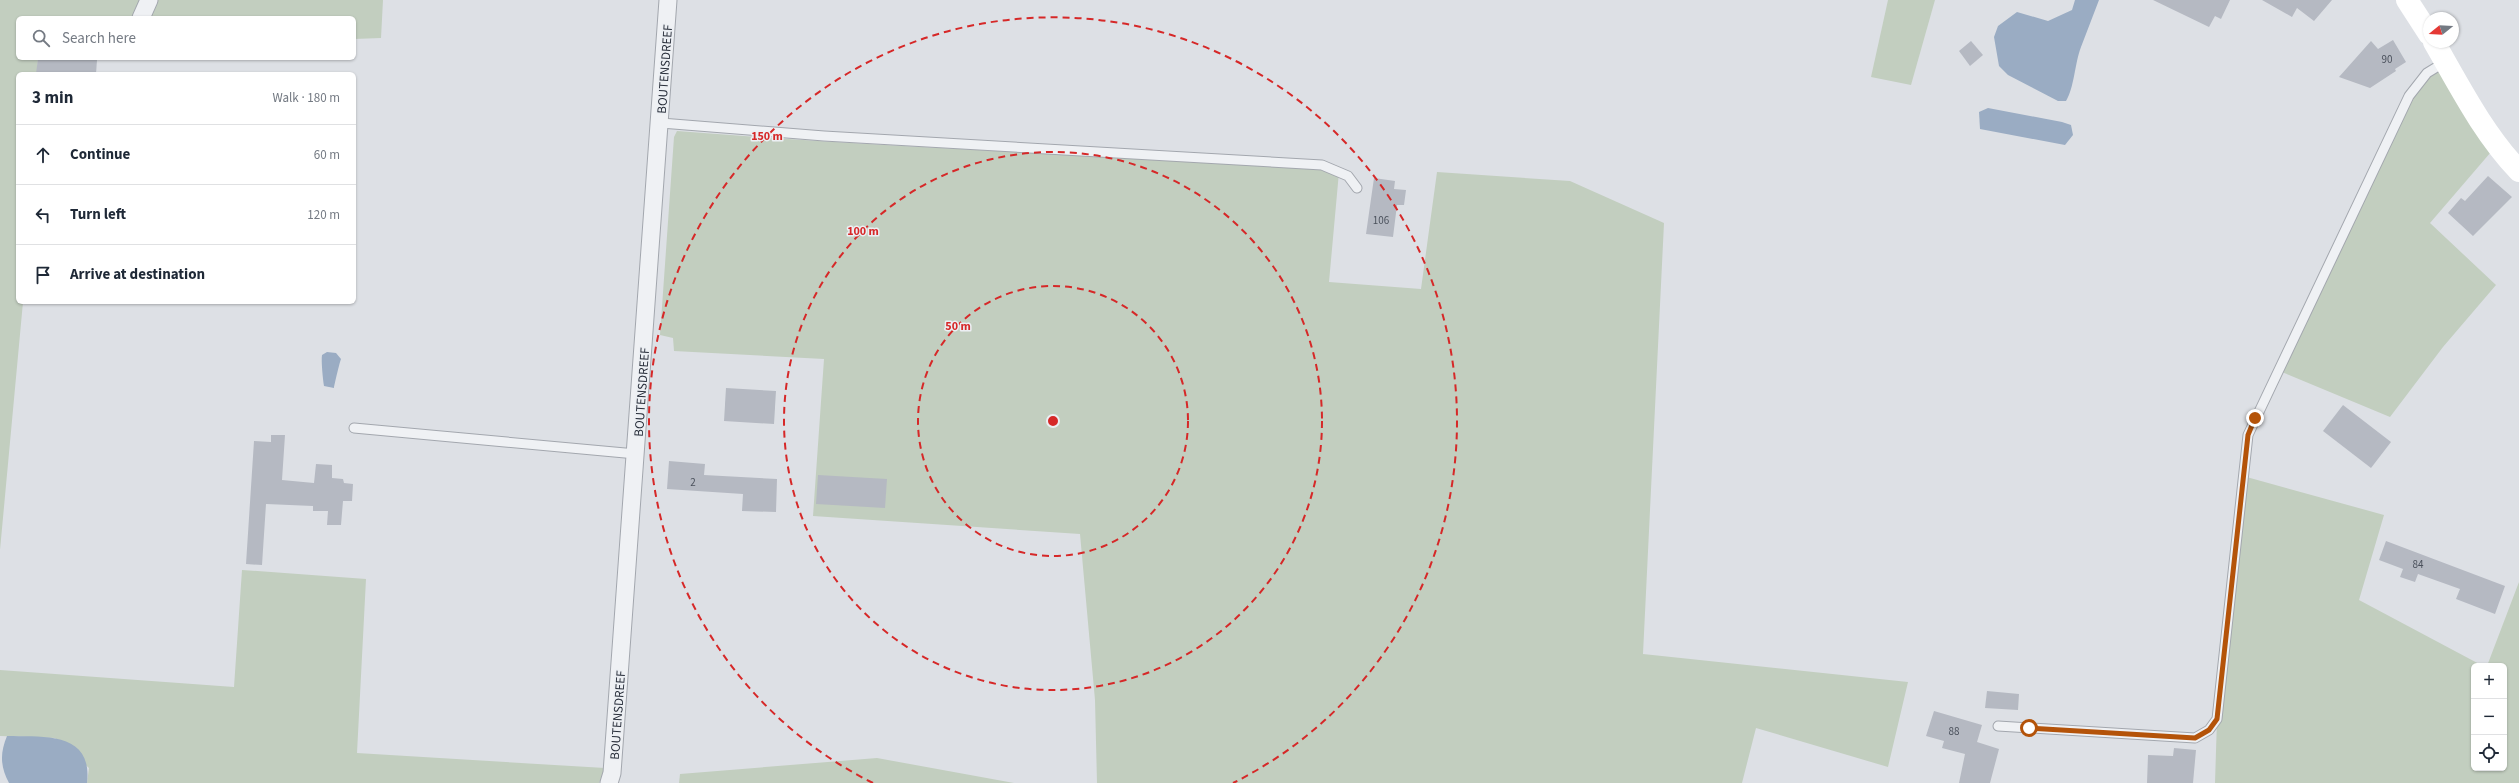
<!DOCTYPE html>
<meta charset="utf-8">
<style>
:root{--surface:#fff;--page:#f2f2f3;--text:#1f2937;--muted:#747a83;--line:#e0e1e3}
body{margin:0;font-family:"Source Sans 3",sans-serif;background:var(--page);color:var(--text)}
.controls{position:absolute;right:12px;bottom:12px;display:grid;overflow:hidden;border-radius:6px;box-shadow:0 1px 3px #0004}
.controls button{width:36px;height:36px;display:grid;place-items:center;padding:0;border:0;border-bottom:1px solid var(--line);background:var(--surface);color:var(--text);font:20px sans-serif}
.compass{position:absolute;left:2423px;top:12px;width:36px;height:36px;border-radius:50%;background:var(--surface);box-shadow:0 1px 3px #0004;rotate:252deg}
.stop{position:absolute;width:12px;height:12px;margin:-9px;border:3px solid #b45309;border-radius:50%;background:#fff}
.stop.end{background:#b45309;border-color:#fff;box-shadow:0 1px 4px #0008}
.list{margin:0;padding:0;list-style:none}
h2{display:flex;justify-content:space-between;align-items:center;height:52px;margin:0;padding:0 16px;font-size:17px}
h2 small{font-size:13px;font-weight:400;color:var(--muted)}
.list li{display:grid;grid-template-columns:26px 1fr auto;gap:12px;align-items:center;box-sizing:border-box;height:60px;padding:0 16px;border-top:1px solid var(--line)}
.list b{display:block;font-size:15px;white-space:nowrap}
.list em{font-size:13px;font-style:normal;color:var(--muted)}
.icon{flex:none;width:22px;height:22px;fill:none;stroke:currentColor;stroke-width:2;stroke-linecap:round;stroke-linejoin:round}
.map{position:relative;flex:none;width:2519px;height:783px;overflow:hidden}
.search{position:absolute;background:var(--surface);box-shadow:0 1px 3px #0004;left:16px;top:16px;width:340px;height:44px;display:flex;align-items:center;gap:10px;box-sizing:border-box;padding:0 14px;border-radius:6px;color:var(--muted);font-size:15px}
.panel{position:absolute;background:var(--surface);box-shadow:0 1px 3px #0004;left:16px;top:72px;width:340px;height:232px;border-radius:6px}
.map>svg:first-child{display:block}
.green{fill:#c2cebf}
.water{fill:#9aacc3}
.building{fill:#b5b9c2}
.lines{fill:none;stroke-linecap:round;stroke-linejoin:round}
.lane-casing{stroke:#a3a7ae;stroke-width:11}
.street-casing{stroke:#a3a7ae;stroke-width:19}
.lane{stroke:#eff1f4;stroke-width:9}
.street{stroke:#eff1f4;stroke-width:17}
.secondary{stroke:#fff;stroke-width:22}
.route{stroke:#b45309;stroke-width:5}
.ring{fill:none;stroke:#d62828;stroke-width:2;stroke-dasharray:7 5}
.labels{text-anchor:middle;stroke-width:3;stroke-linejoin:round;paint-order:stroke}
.number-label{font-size:11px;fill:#4b515c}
.street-label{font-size:13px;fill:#282e3a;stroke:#eceff3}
.centre{fill:#d62828;stroke:#eceff3;stroke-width:2}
.ring-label{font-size:12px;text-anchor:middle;font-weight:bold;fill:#d62828;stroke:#eceff3;stroke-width:3;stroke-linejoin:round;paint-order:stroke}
</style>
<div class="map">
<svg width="2519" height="783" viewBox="0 0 2519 783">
<rect width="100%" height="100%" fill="#dde0e5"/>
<g class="green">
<polygon points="0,0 383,0 381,38 354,39 354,18 18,18 18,58 38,58 37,74 18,74 18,302 23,302 0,550"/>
<polygon points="1888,0 1935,0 1911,85 1871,77"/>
<polygon points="2446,62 2497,145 2430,223 2496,285 2443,347 2390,417 2277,370 2417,84"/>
<path d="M677,131C891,148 1106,156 1322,165L1339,172L1329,282L1421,289L1437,172L1570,181L1664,223L1643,654L1908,682L1888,767L1756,728L1742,783H1097L1095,700L1080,534L813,516L824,359L674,351L673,338L660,335L674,137Z"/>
<polygon points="2243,476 2384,515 2359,600 2483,666 2474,666 2474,768 2504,768 2504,666 2487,666 2519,582 2519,783 2215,783 2217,719"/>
<polygon points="242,570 366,579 357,753 605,768 599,783 87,783 89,768 55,738 0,736 0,670 234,687"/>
<polygon points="877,758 1014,783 679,783 680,774"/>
</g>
<g class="water">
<path d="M2075,0H2099C2093,16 2087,31 2081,47C2075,62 2074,89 2066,101H2058L2008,75L1999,66L1994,37L1998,26L2017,12L2048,21L2072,10Z"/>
<polygon points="1988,108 2062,122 2071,125 2073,135 2065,145 1980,129 1979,112"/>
<path d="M327,352L336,353L341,359C340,361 334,386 334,388L324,386C323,380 321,361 322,355Z"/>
<path d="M7,736C43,737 93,731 87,783H9C0,766 0,753 7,736Z"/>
</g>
<g class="building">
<polygon points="2153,0 2230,0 2221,19 2215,16 2209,27"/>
<polygon points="2262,0 2332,0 2314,21 2297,8 2292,17"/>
<polygon points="2393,40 2406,62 2395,69 2396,71 2370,88 2339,77 2371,41 2378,49"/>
<polygon points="1971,41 1983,55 1970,66 1959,51"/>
<polygon points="38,58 97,60 96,74 36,74"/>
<polygon points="2488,176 2512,197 2473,236 2448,213 2461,198 2465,201"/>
<polygon points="1374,178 1395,181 1394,189 1406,190 1404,205 1397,205 1393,237 1366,234"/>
<polygon points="726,388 776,391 774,424 724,421"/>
<polygon points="2343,405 2391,442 2371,468 2323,431"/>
<polygon points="271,435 285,435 282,480 314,483 316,464 332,465 332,478 343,479 344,483 353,484 352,501 343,501 341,525 327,525 328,511 313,511 313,506 266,504 262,565 246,564 254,441 271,442"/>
<polygon points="669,461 705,464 704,475 777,479 776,512 742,511 743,494 667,489"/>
<polygon points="818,475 887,479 885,508 816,504"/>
<polygon points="2386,541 2505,586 2495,614 2456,599 2460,589 2418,574 2415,582 2400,577 2403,569 2379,560"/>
<polygon points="1987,691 2019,694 2018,710 1985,708"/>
<polygon points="1934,711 1982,725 1977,742 1999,749 1990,783 1959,783 1965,754 1942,748 1944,741 1926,736"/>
<polygon points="2174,748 2196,750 2193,783 2147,783 2148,755 2173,756"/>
</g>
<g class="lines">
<defs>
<g id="lane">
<polyline points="661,123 824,136 1322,165 1348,176 1357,188"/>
<polyline points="354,428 636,454"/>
<polyline points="1998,726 2195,738 2209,730 2217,719 2248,435 2409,96 2427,73 2445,62"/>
</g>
<g id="street">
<polyline points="141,18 149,0"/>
<polyline points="609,783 612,773 668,0"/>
</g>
</defs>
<use href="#lane" class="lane-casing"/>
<use href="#street" class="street-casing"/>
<use href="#lane" class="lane"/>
<use href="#street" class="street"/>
<g class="secondary">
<polyline points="2407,0 2429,34"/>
<path d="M2434,42C2460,87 2483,133 2519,171"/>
</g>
</g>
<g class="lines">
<polyline class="route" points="2029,728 2195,738 2209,730 2217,719 2248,435 2255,418"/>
</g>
<g class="ring">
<circle cx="1053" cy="421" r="135"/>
<circle cx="1053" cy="421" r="269"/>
<path d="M873 783A404 404 0 1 1 1233 783"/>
</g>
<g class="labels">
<g class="number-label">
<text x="2387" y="63">90</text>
<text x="1381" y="224">106</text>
<text x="693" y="486">2</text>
<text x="2418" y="568">84</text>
<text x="1954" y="735">88</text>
</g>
<g class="street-label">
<text transform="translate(664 69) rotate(-86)" y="5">BOUTENSDREEF</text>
<text transform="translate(641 392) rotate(-86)" y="5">BOUTENSDREEF</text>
<text transform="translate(617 715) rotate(-86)" y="5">BOUTENSDREEF</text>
</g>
</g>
<circle cx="1053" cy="421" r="6" class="centre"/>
<g class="ring-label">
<text x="767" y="140">150 m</text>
<text x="863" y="235">100 m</text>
<text x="958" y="330">50 m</text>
</g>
</svg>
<div class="controls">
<button>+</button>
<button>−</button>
<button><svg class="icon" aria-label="locate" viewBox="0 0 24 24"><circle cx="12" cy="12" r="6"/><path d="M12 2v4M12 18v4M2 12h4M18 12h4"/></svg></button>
</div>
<svg class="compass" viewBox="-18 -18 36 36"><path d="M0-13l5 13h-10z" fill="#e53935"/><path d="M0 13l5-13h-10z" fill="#747a83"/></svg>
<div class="stop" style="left:2029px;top:728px"></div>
<div class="stop end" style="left:2255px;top:418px"></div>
<div class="search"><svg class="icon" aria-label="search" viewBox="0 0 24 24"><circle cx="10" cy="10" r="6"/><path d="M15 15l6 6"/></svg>Search here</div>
<section class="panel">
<h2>3 min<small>Walk · 180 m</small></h2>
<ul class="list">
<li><svg class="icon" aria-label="ahead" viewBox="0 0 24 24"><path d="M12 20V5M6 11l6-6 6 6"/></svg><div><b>Continue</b></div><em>60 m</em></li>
<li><svg class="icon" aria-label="left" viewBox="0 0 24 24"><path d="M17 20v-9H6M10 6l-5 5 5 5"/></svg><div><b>Turn left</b></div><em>120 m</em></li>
<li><svg class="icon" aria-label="arrive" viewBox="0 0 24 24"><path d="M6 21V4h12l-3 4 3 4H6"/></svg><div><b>Arrive at destination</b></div></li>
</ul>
</section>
</div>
